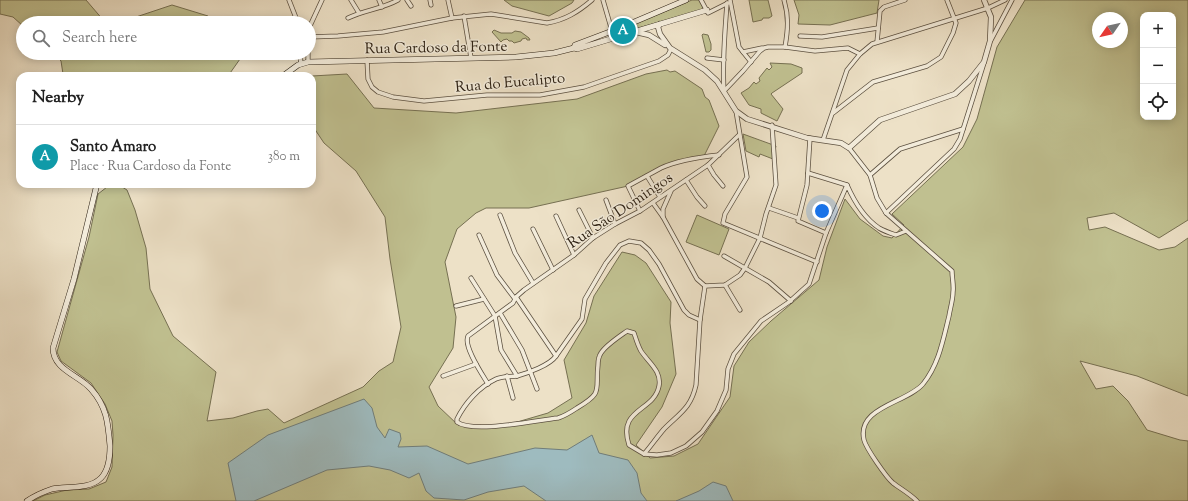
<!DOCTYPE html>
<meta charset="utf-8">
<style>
:root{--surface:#fff;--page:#f6f6f6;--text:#222;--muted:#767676;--line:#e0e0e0;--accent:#d93025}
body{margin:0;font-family:"Sorts Mill Goudy",serif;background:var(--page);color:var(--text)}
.controls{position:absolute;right:12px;top:12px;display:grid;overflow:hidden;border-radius:8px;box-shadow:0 2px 10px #0003}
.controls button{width:36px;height:36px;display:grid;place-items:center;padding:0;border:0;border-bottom:1px solid var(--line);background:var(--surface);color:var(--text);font:20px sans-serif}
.compass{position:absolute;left:1092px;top:12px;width:36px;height:36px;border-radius:50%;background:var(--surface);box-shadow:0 2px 10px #0003;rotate:236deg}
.you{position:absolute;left:822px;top:211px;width:14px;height:14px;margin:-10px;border:3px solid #fff;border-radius:50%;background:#1a73e8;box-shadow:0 0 0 6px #1a73e833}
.badge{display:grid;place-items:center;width:26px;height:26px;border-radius:50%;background:var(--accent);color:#fff;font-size:13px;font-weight:700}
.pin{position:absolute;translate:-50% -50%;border:2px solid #fff;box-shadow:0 1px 4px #0006}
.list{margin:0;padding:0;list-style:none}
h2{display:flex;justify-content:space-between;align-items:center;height:52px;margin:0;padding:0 16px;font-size:17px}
h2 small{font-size:13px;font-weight:400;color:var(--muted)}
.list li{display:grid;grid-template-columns:26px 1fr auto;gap:12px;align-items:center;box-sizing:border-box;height:64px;padding:0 16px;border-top:1px solid var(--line)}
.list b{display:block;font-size:15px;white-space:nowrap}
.list p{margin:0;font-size:13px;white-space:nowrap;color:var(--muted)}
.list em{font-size:13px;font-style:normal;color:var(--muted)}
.icon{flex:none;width:22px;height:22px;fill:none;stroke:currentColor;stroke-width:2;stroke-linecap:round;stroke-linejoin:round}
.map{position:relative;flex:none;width:1188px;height:501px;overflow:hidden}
.search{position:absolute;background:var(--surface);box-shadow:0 2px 10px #0003;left:16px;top:16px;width:300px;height:44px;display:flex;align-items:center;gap:10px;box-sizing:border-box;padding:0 14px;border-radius:22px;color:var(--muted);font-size:15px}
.panel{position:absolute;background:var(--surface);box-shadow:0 2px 10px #0003;left:16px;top:72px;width:300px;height:116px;border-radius:12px}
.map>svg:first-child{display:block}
.green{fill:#c0c090;stroke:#767052;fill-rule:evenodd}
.water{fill:#9ebbbf;stroke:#707d7a}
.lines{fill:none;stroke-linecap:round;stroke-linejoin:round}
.minor-casing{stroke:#5c5040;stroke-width:5}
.tertiary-casing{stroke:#5c5040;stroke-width:6}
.secondary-casing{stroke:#2c2013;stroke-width:6}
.minor{stroke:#f3ecdb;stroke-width:3.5}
.tertiary{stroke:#f3ecdb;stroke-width:4.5}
.secondary{stroke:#f3ecdb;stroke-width:5}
.labels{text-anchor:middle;stroke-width:3;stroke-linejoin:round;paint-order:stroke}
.street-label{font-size:15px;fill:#2c2013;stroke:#f3ecdb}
</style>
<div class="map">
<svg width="1188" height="501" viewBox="0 0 1188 501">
<rect width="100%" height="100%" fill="#ede1c7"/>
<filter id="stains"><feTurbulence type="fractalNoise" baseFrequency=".005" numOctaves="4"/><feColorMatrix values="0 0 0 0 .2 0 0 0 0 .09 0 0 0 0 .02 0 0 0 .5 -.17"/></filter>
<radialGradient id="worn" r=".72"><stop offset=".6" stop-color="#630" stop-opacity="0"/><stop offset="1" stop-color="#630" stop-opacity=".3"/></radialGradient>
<g class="green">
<polygon points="0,0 86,0 104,21 124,21 172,5 208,16 213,23 23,23 23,26 13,17 0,14"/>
<polygon points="504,0 574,0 572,3 549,16 512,6"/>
<polygon points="692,0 699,0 703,7 702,10 620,33 620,30"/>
<polygon points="749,0 768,0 772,16 769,18 763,18 762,20 753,22"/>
<polygon points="794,0 879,0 877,13 830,25 798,24 799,15"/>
<path d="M1025,0H1188V220L1159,238L1114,213L1087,218L1089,230L1105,227L1159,250L1175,247L1188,238V396L1137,376L1080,361L1096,389L1113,386L1128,401L1147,430L1180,440L1188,441V501H33L45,495L67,490L89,489L106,482L112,467L113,435L112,421L105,404L91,383L61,361L57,352L89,237L98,194L107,187L119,185L127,190L135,210L146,248L150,289L173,336L216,372L207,421L233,418L257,411L268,409L284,423L363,387L379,371L393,362L401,327L390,259L385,217L356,171L324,143L312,125V76L347,74L374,108L456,113L577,99L646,74L667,70L670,72L675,71L702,89L705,97L709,100L719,126L704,156L675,163L628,186L529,208H486L476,213L457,229L445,262L456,317L453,348L429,387L438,406L458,425L500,427L548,413L572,398L564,360L586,323L594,296L622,252L635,255L646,263L671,302L670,323L676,374L662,407L636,445L650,458L674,456L698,444L730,397L734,366L749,342L771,321L819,280L827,247L845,199L860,219L883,236L892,238L904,225L892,214L963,147L977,119L997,47ZM1143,15H1173V117H1143ZM1098,18H1122V42H1098Z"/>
<polygon points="494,30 501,33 512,33 515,31 521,32 529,38 530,40 527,40 526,38 522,39 521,41 514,43 512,41 509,41 507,39 503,40 501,42 492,32"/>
<polygon points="703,34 708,35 711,44 711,50 709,52 706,52 702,35"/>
<polygon points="54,53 239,53 240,59 228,76 62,76 63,74 61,61"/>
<polygon points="770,63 791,64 802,68 802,73 772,93 771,94 783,109 777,121 761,113 761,109 749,105 741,93 749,88 754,82 756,84 760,81 759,78 767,68 769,70 772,67"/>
<polygon points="743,134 776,146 773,159 760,154 759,157 746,151"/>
<polygon points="697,215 729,229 719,255 686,242"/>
</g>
<g class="water">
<polygon points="364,399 372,408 377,427 385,438 389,429 400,433 401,439 398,447 427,446 468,464 535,448 567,450 592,435 599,453 628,460 637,473 641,493 647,501 546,501 524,486 488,492 464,500 434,498 426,491 419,473 409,478 390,470 369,466 327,470 254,501 236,501 228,463 268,435"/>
<polygon points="713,482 726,486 733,501 676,501 699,491"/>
</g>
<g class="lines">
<defs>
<g id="minor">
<polyline points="289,0 298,23"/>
<polyline points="351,0 359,13"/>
<polyline points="379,0 382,7"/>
<polyline points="407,0 411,6"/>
<polyline points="430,0 431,5"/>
<polyline points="448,0 452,18"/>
<polyline points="603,0 612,31"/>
<polyline points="701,0 708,13 728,3"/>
<polyline points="730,0 739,47 751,62"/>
<path d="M784,0C789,17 788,29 785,47"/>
<polyline points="464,16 471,58"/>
<path d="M348,18C364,10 382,9 398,0"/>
<polyline points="309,28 322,0"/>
<polyline points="800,36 822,37 878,28"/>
<path d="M309,37L338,36L383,32L452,18L491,14L547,23C565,20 578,12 592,0"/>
<polyline points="991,40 1012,0"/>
<polyline points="877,42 880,11 884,7 905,0"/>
<polyline points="743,52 762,48"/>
<polyline points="300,53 301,64"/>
<polyline points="707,58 724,60"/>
<polyline points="367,60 368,79 372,87 378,92 393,97 424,101 487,95 540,95 584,87 659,61 668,55 671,49"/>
<polyline points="308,62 308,53"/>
<polyline points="724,91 743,71 760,51 764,48 768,47 785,47 815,51 848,48 860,54"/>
<path d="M724,91C722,61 725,32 727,3"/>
<polyline points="736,111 747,177 725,214 723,223 817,262"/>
<polyline points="833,113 873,82 927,66 941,57 953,33 956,23 947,0"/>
<polyline points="810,138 807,185 798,221 826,233"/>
<polyline points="823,140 847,70 860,54 872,44 988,8 1005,0"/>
<path d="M849,148L870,175L877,198L886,213L952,271C952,278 954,285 953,292C953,300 950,309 949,316C943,340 939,364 923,384C907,403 856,407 864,440C866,448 886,477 893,483C901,489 910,494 917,501"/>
<polyline points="708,165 714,175 723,186"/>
<polyline points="808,173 847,185"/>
<polyline points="870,175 900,149 963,129"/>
<polyline points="647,176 660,197"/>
<polyline points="686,180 697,197 705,206"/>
<polyline points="606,200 615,224"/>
<polyline points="653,203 663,217 697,279 705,286 725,285 740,275 745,268 760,238 766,214 776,185 772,125"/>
<polyline points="769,208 798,218"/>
<polyline points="579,210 593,238"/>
<path d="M640,211L628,186C639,180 650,174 661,168C678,160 700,157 719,155"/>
<polyline points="886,213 954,149 960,139 984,63"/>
<polyline points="500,215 515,253 533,283"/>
<polyline points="556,216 574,255"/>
<polyline points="663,217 663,209 671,191"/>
<polyline points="533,229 553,270"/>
<polyline points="479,235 497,275 515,299"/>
<polyline points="724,256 769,282 791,301"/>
<polyline points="471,278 495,316 501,350 517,376"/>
<polyline points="725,285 740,310"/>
<path d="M516,297L556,356C550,365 528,373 517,376C510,377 503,376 496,379C479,387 465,403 457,419V422C473,434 537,420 558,418C565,416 571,412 577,408C604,392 595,391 598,365C598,361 599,356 601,353C606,345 620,336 627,331L634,333C636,339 638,346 641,351C648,362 662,371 659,386C654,412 617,408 629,445L644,454L657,455L671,453L686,446L702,432L717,411L726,390L728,369L734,354L761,321L789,302L809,284L826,233L847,185C854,201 864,218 879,228C884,231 890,233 896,235L906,231"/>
<polyline points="456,306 484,299"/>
<polyline points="500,313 522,350 537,389"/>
<polyline points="556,356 582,319 585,299 606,263 620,245 629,241 641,243 649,250 659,264 684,310 689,315 700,320"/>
<polyline points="443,376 476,364"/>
<polyline points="507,376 513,398"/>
<path d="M488,384C482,374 463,346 468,336L513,303L516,297L524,290L574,255L593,238L615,224L640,211L708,165L739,135"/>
<path d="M644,454C651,446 657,437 664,429C680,413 691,408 696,385L700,320L705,286"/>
</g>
<g id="tertiary">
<polyline points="660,24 658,27 660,34 670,48 705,70 717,81 736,111 747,119 807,138 841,143 849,148 880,120 955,94 969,81 984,62 990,41 991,17 984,0"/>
<polyline points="636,32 649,35 665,45"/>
</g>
<g id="secondary">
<polyline points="686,0 620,28 575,45 574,48 577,49 707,10"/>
<polyline points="283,76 298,65 308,62 516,57 554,53 574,48"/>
<path d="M27,501C34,496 43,492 52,489C67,486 89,490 101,478C109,470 110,456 110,446C108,423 107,407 91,389C79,375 53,370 53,348L74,279L97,184"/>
</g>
</defs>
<use href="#minor" class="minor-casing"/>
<use href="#tertiary" class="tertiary-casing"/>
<use href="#secondary" class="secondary-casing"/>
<use href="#minor" class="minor"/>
<use href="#tertiary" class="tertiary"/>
<use href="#secondary" class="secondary"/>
</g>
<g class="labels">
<g class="street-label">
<text transform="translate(436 47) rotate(-1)" y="5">Rua Cardoso da Fonte</text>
<text transform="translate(510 82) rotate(-5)" y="5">Rua do Eucalipto</text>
<text transform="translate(620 210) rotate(-34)" y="5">Rua São Domingos</text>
</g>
</g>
<rect width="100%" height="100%" filter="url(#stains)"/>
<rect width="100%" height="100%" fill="url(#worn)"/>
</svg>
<div class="controls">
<button>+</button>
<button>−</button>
<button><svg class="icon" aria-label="locate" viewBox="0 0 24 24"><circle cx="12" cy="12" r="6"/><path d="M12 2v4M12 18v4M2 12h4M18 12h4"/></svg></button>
</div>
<svg class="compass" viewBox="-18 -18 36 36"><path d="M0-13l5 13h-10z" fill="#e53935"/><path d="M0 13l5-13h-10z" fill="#767676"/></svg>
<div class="you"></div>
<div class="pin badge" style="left:623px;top:31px;background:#0f9aa8">A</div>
<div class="search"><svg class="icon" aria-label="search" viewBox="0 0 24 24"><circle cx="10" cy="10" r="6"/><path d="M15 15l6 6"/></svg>Search here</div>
<section class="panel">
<h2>Nearby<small></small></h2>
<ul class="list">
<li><span class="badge" style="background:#0f9aa8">A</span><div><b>Santo Amaro</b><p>Place · Rua Cardoso da Fonte</p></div><em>380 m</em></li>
</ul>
</section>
</div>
